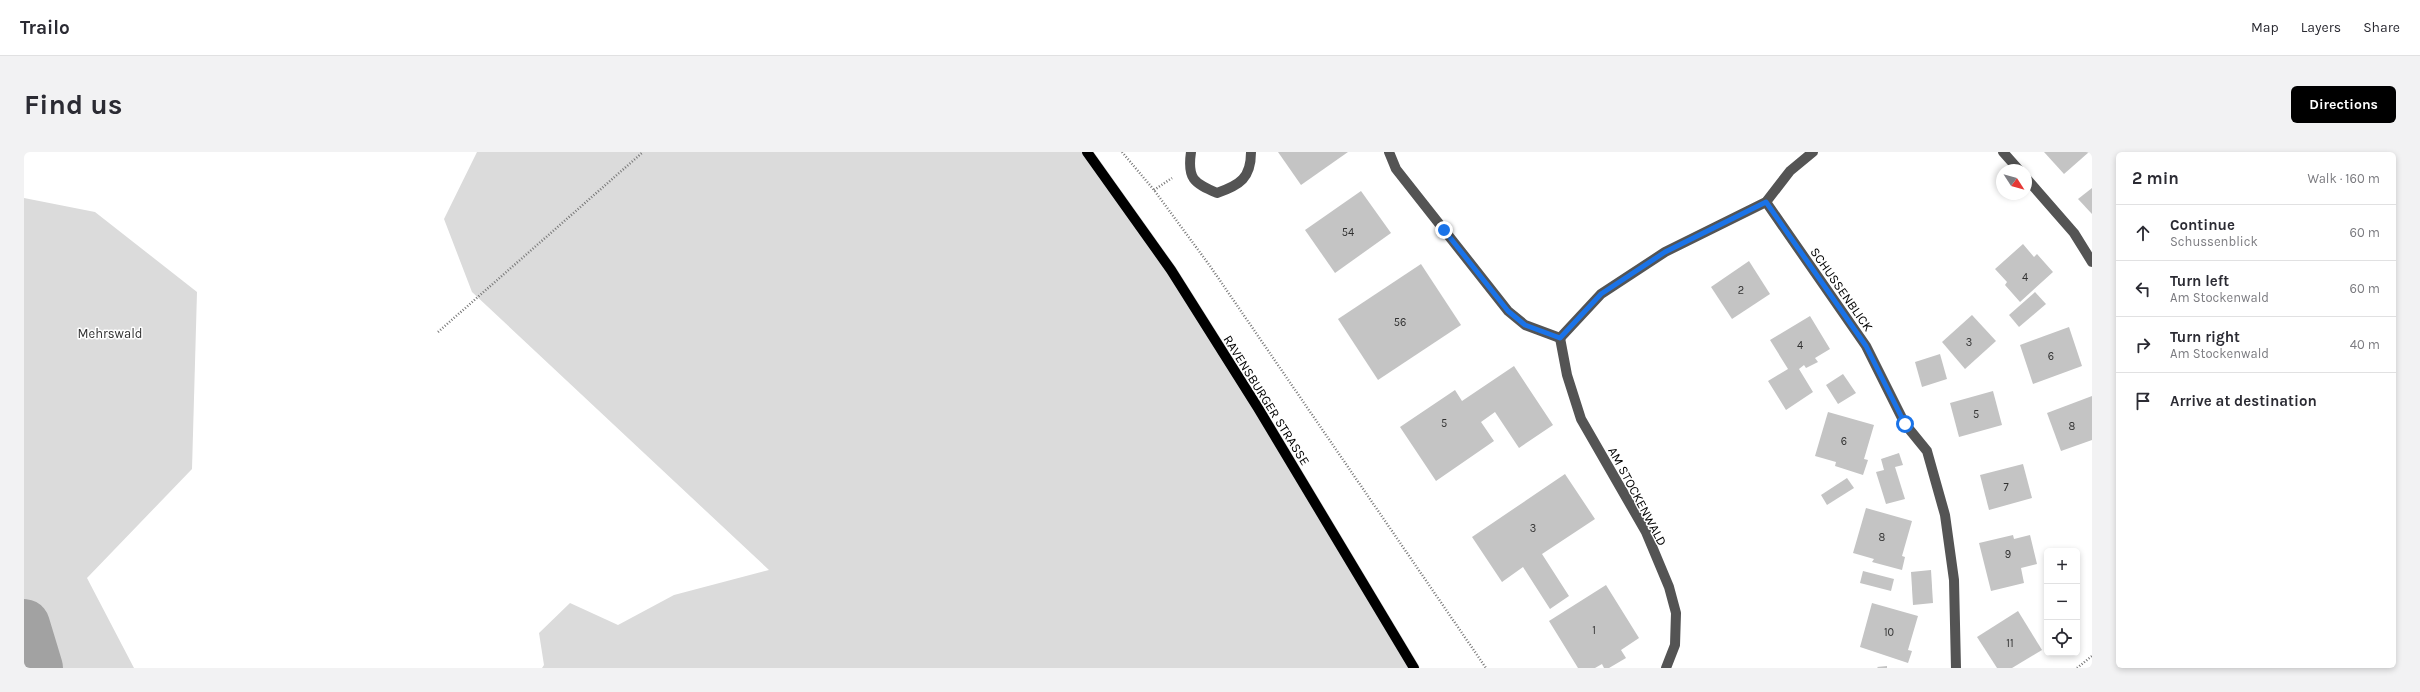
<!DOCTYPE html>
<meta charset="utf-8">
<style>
:root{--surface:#fff;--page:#f2f2f3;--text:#2b2b33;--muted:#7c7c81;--line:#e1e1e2;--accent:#000}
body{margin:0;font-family:Karla,sans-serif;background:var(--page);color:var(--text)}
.controls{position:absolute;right:12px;bottom:12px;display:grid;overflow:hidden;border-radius:6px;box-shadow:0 2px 6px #0003}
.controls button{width:36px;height:36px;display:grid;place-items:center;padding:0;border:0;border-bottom:1px solid var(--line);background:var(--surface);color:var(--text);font:20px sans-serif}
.compass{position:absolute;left:1972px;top:12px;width:36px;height:36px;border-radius:50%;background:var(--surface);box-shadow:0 2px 6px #0003;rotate:126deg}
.stop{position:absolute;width:12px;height:12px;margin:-9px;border:3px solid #1a73e8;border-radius:50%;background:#fff}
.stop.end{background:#1a73e8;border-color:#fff;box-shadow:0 1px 4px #0008}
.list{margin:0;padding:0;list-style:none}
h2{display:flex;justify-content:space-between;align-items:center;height:52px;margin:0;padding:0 16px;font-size:17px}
h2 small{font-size:13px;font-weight:400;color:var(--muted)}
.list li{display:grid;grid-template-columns:26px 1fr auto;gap:12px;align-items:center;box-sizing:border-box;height:56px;padding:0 16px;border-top:1px solid var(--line)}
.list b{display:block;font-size:15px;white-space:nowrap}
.list p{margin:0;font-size:13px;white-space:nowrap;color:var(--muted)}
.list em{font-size:13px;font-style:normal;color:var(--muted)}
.icon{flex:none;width:22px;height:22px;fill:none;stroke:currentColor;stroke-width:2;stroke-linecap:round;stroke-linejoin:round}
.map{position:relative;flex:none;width:2068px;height:516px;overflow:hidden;border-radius:6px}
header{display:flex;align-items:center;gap:24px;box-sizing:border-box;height:56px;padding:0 20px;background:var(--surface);border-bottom:1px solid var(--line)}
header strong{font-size:19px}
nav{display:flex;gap:22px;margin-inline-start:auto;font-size:14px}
.intro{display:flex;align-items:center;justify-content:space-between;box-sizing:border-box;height:96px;padding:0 24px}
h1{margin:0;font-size:28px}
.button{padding:10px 18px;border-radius:6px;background:var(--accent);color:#fff;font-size:14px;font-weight:700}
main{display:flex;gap:24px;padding:0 24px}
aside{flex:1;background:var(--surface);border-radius:6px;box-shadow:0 2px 6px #0003}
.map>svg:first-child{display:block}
.green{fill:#dbdbdb}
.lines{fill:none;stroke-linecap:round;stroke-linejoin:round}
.river{stroke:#a2a2a2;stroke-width:52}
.building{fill:#c4c4c4}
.major-casing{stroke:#dbdbdb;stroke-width:11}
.path{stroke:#767676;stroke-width:2.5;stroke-dasharray:1 2;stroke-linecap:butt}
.minor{stroke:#545454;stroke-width:10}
.major{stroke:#000;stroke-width:10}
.route{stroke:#1a73e8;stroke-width:5}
.labels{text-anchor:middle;stroke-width:3;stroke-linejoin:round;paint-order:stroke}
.number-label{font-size:11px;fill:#313131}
.street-label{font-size:13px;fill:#000;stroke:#fff}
.park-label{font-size:13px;fill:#323232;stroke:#fff}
</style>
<header>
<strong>Trailo</strong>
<nav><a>Map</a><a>Layers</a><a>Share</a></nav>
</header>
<div class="intro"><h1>Find us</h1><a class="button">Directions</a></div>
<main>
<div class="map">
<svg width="2068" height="516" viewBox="0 0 2068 516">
<rect width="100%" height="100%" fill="#fff"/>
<g class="green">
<polygon points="453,0 1063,0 1147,118 1390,516 518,516 520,513 515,481 546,451 594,473 650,443 745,418 448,140 420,67"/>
<polygon points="0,46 71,60 173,140 168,317 63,426 110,516 0,516"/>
</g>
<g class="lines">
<polyline class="river" points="0,473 13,516"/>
</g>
<g class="building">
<polygon points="1254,0 1324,0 1277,33"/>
<polygon points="2020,0 2065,0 2040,22"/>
<polygon points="2068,36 2068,62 2054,47"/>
<polygon points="1337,39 1367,81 1311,121 1281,78"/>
<polygon points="1999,92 2010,105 2013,102 2029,120 1996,150 1981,133 1983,130 1971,117"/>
<polygon points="1725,109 1746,142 1708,167 1687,135"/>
<polygon points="1397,112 1437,173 1354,228 1314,167"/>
<polygon points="2011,140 2022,152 1995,175 1985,163"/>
<polygon points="1948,163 1972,189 1941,217 1918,190"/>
<polygon points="1786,164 1806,197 1791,206 1794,210 1782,216 1780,213 1775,217 1789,240 1762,258 1744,229 1764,217 1746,188"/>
<polygon points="2045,175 2058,214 2009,232 1996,193"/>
<polygon points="1916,202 1923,227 1898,235 1891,210"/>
<polygon points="1490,214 1529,273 1495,296 1471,260 1457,270 1470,289 1412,329 1376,275 1431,238 1438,249"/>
<polygon points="1819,222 1832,241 1814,252 1802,233"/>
<polygon points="1969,239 1978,273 1935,285 1926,251"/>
<polygon points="2068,244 2068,288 2037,299 2023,261"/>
<polygon points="1804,260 1850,273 1840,307 1844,308 1839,323 1811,314 1812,310 1791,304"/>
<polygon points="1875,301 1879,313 1871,315 1881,347 1862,352 1852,320 1860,318 1857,307"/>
<polygon points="1999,312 2008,346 1965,358 1956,323"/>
<polygon points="1541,322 1571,367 1518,402 1545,444 1526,457 1499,415 1478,430 1448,385"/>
<polygon points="1823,326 1830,336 1803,353 1797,343"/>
<polygon points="1842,356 1888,369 1878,404 1881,405 1878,418 1848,410 1850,407 1829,401"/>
<polygon points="1989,383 1990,387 2006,383 2013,412 1997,416 2000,431 1967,439 1955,391"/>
<polygon points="1907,418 1909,451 1889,453 1887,420"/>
<polygon points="1839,419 1870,427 1867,439 1836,431"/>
<polygon points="1582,433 1615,486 1597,498 1602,506 1585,516 1580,516 1578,512 1571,516 1554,516 1525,469"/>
<polygon points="1848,451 1894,464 1884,498 1888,499 1884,511 1836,495"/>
<polygon points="1994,459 2018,498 1988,516 1973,516 1953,485"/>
<polygon points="1863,514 1863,516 1854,516 1853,515"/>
</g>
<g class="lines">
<defs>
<polyline id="major" points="1063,0 1147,118 1234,256 1390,516"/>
</defs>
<use href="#major" class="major-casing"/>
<g class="path">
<polyline points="1098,0 1130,38 1186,114 1462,516"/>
<polyline points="1130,38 1148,26"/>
<polyline points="414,180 619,0"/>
<polyline points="2053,516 2068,504"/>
</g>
<g class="minor">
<path d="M1167,0C1163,27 1170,31 1193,41C1216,33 1227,26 1227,0"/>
<polyline points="1365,0 1372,17 1484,159 1501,173 1536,186"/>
<polyline points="1979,0 1995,18"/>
<polyline points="2002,26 2050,81 2068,110"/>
<polyline points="1742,50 1842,194 1881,272 1903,299 1921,363 1930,428 1932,516"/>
<polyline points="1536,186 1543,223 1557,267 1622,380 1645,435 1652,461 1651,493 1642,516"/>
<polyline points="1536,186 1577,142 1641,100 1742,50 1766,19 1789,0"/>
</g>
<use href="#major" class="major"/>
</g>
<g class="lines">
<polyline class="route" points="1420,78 1484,159 1501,173 1536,186 1577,142 1641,100 1742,50 1842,194 1881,272"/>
</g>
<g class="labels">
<g class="number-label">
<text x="1324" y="84">54</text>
<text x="2001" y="129">4</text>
<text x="1717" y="142">2</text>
<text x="1376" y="174">56</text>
<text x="1945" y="194">3</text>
<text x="1776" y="197">4</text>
<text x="2027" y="208">6</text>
<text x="1952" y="266">5</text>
<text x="1420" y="275">5</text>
<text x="2048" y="278">8</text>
<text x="1820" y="293">6</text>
<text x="1982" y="339">7</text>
<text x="1509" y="380">3</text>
<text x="1858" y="389">8</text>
<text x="1984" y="406">9</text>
<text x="1570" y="482">1</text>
<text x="1865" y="484">10</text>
<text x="1986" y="495">11</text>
</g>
<g class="street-label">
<text transform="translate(1818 137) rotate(55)" y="5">SCHUSSENBLICK</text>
<text transform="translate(1243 248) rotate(58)" y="5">RAVENSBURGER STRASSE</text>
<text transform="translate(1614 344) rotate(62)" y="5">AM STOCKENWALD</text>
</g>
<g class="park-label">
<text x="86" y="186">Mehrswald</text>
</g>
</g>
</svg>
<div class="controls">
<button>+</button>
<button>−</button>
<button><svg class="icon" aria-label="locate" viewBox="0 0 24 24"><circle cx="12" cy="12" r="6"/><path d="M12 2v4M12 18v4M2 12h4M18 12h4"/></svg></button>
</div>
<svg class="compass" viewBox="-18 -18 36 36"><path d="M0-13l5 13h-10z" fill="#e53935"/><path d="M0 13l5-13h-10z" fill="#7c7c81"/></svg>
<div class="stop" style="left:1881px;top:272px"></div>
<div class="stop end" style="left:1420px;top:78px"></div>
</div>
<aside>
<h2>2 min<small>Walk · 160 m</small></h2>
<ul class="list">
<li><svg class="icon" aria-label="ahead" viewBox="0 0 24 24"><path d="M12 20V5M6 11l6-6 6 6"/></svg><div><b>Continue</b><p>Schussenblick</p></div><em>60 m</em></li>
<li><svg class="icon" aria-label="left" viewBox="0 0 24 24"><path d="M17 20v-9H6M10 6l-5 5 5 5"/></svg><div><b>Turn left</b><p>Am Stockenwald</p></div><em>60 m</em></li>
<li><svg class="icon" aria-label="right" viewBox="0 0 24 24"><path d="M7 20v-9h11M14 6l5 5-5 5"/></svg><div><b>Turn right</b><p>Am Stockenwald</p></div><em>40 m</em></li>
<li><svg class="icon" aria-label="arrive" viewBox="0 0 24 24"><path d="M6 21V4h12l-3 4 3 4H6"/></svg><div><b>Arrive at destination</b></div></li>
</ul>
</aside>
</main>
